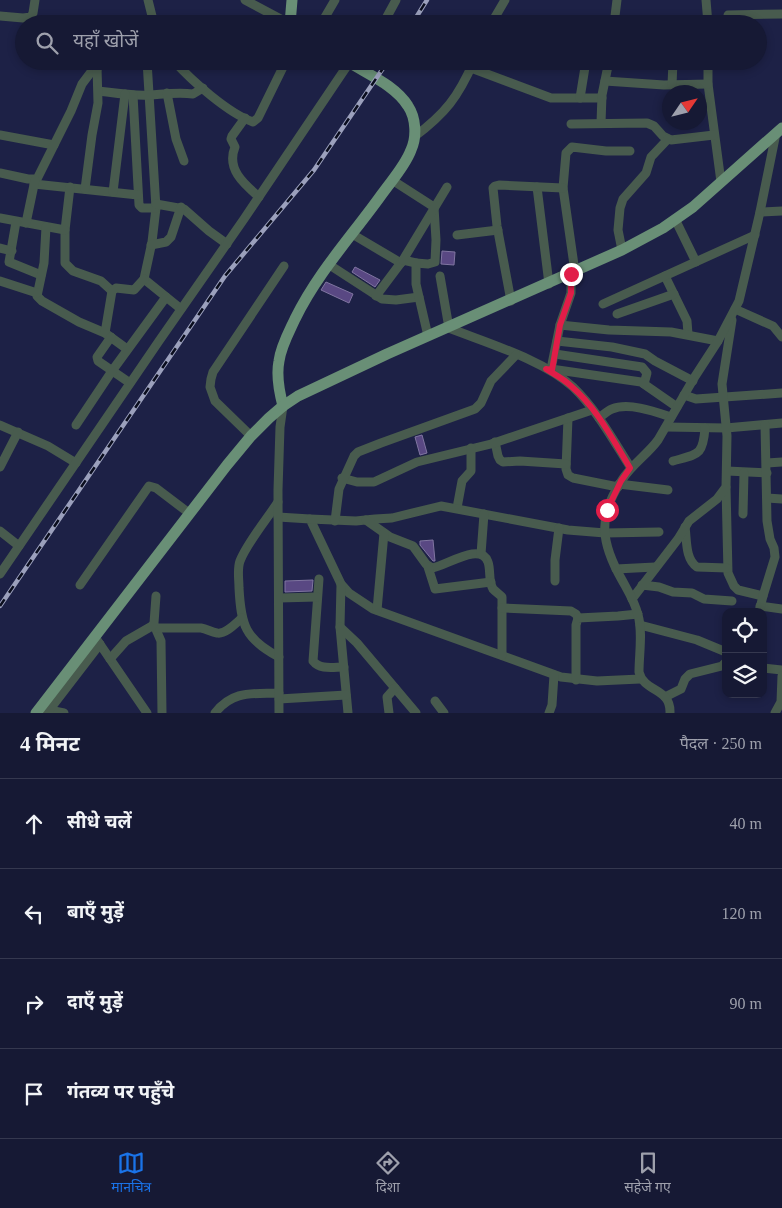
<!DOCTYPE html>
<html lang="hi">
<meta charset="utf-8">
<style>
:root{--surface:#161934;--page:#232640;--text:#f1f3f6;--muted:#9ea0ac;--line:#35384f;--accent:#1a73e8}
body{margin:0;font-family:"Times New Roman","Noto Sans Devanagari",serif;background:var(--page);color:var(--text)}
.controls{position:absolute;right:15px;bottom:15px;display:grid;overflow:hidden;border-radius:10px;box-shadow:0 2px 8px #0003}
.controls button{width:45px;height:45px;display:grid;place-items:center;padding:0;border:0;border-bottom:1px solid var(--line);background:var(--surface);color:var(--text);font:25px sans-serif}
.compass{position:absolute;left:662px;top:85px;width:45px;height:45px;border-radius:50%;background:var(--surface);box-shadow:0 2px 8px #0003;rotate:55deg}
.stop{position:absolute;width:15px;height:15px;margin:-11px;border:4px solid #e11d48;border-radius:50%;background:#fff}
.stop.end{background:#e11d48;border-color:#fff;box-shadow:0 1px 5px #0008}
.list{margin:0;padding:0;list-style:none}
h2{display:flex;justify-content:space-between;align-items:center;height:65px;margin:0;padding:0 20px;font-size:21px}
h2 small{font-size:16px;font-weight:400;color:var(--muted)}
.list li{display:grid;grid-template-columns:32px 1fr auto;gap:15px;align-items:center;box-sizing:border-box;height:90px;padding:0 20px;border-top:1px solid var(--line)}
.list b{display:block;font-size:19px;white-space:nowrap}
.list em{font-size:16px;font-style:normal;color:var(--muted)}
.icon{flex:none;width:28px;height:28px;fill:none;stroke:currentColor;stroke-width:2;stroke-linecap:round;stroke-linejoin:round}
.map{position:relative;flex:none;width:782px;height:713px;overflow:hidden}
.search{position:absolute;background:var(--surface);box-shadow:0 2px 8px #0003;left:15px;right:15px;top:15px;height:55px;display:flex;align-items:center;gap:12px;box-sizing:border-box;padding:0 18px;border-radius:28px;color:var(--muted);font-size:19px}
.sheet{height:425px;background:var(--surface)}
nav{display:flex;justify-content:space-around;align-items:center;box-sizing:border-box;height:70px;border-top:1px solid var(--line);background:var(--surface);font-size:14px;color:var(--muted)}
nav a{display:grid;justify-items:center;gap:2px}
nav .on{color:var(--accent)}
.map>svg:first-child{display:block}
.building{fill:#594883;stroke:#8075a1}
.lines{fill:none;stroke-linecap:round;stroke-linejoin:round}
.minor{stroke:#485b4e;stroke-width:9}
.major{stroke:#698f76;stroke-width:11}
.rail-casing{stroke:#9ba0bc;stroke-width:4.5}
.rail{stroke:#0a0d1d;stroke-width:2.5;stroke-dasharray:8;stroke-linecap:butt}
.route{stroke:#e11d48;stroke-width:6}
</style>
<div class="map">
<svg width="782" height="713" viewBox="0 0 782 713">
<rect width="100%" height="100%" fill="#1d2146"/>
<g class="building">
<polygon points="442,251 455,252 454,265 441,264"/>
<polygon points="355,267 380,280 375,287 352,272"/>
<polygon points="326,282 353,294 349,303 321,290"/>
<polygon points="422,435 427,453 420,455 415,437"/>
<polygon points="433,540 435,561 433,561 420,545 420,541"/>
<polygon points="313,580 312,591 285,592 285,581"/>
</g>
<g class="lines">
<g class="minor">
<polyline points="148,0 154,24"/>
<polyline points="245,0 290,24"/>
<polyline points="706,0 708,24"/>
<polyline points="728,15 782,14"/>
<polyline points="0,16 23,18 31,17 33,13 35,0"/>
<polyline points="654,23 675,24"/>
<polyline points="321,24 335,0"/>
<polyline points="383,24 396,0"/>
<polyline points="491,24 505,0"/>
<polyline points="614,24 617,0"/>
<polyline points="147,61 156,208 152,242 144,279 181,309"/>
<path d="M174,61C192,81 228,113 253,122L258,118L286,61"/>
<polyline points="708,61 708,84 721,182"/>
<polyline points="471,68 551,98 602,98"/>
<polyline points="605,81 664,85 708,84"/>
<polyline points="672,85 673,61"/>
<path d="M99,91C115,93 133,96 150,95C165,94 178,92 193,94L203,88"/>
<polyline points="167,93 176,139 184,161"/>
<polyline points="133,95 139,205 142,208 156,208"/>
<polyline points="580,98 586,61"/>
<path d="M245,118L232,136L231,139L235,147C226,169 244,184 259,197"/>
<polyline points="601,123 602,95 609,61"/>
<polyline points="571,124 647,123 654,126 663,136 671,140 714,135"/>
<polyline points="0,135 54,145"/>
<path d="M414,137C446,113 458,97 474,61"/>
<polyline points="0,173 28,179 37,179 71,111 82,84 91,72 107,61"/>
<polyline points="392,180 434,207 436,240 435,262 428,264 416,263"/>
<polyline points="34,184 138,195"/>
<polyline points="70,187 65,230 65,263 73,271 101,281 112,291"/>
<polyline points="537,187 549,284"/>
<polyline points="85,189 92,135 98,103 97,67"/>
<polyline points="113,192 125,94"/>
<polyline points="156,204 184,209 209,231 227,244"/>
<polyline points="760,212 782,211"/>
<polyline points="0,218 65,230"/>
<polyline points="676,221 696,262"/>
<polyline points="16,222 9,262 41,275"/>
<polyline points="26,223 35,180"/>
<polyline points="46,227 44,263 37,296 42,301 79,322 105,333 127,349"/>
<polyline points="352,234 401,263"/>
<polyline points="457,235 498,230"/>
<polyline points="151,245 166,242 171,237 181,207"/>
<polyline points="0,248 12,251"/>
<polyline points="622,250 618,230 620,208 623,199 646,173 651,157 668,139"/>
<polyline points="328,264 382,299 396,300 419,297"/>
<polyline points="575,272 563,188 566,153 572,147 606,151 630,151"/>
<path d="M440,276L449,328C487,343 544,360 573,387C597,410 613,440 631,468"/>
<polyline points="665,276 687,321 688,334"/>
<polyline points="0,281 37,293"/>
<polyline points="376,296 403,260"/>
<polyline points="511,301 497,226 493,188 495,186 499,185 563,188"/>
<polyline points="603,304 755,235"/>
<polyline points="735,309 773,326 782,337"/>
<polyline points="617,314 674,294"/>
<polyline points="560,325 609,330 671,332 718,341"/>
<polyline points="105,333 112,291 116,288 134,290 144,279"/>
<polyline points="428,336 416,284 416,263 403,260 447,187"/>
<polyline points="111,337 97,357 98,361 130,383"/>
<polyline points="557,341 612,347 645,354 655,361 693,381"/>
<polyline points="555,354 642,367 647,373 644,384"/>
<polyline points="551,369 641,382 677,407"/>
<polyline points="551,369 560,325 571,293 571,273"/>
<polyline points="684,395 696,399 782,393"/>
<polyline points="568,418 566,469 568,475 573,478 618,487"/>
<path d="M599,418C603,415 607,411 612,409C629,402 656,412 671,417"/>
<polyline points="0,425 48,446 76,463"/>
<polyline points="76,425 112,371 166,297"/>
<polyline points="666,427 726,428 782,423"/>
<polyline points="251,436 215,401 210,387 211,379 213,372 284,266"/>
<polyline points="495,442 498,456 500,460 503,462 520,461 566,464"/>
<path d="M673,461C698,454 703,456 705,428"/>
<polyline points="767,463 782,462"/>
<polyline points="0,467 18,432"/>
<polyline points="727,471 767,473"/>
<polyline points="342,478 357,482 374,482 417,462 491,444 592,410"/>
<polyline points="619,484 668,490"/>
<polyline points="726,487 728,573 734,586 738,590 763,596"/>
<polyline points="767,498 782,499"/>
<path d="M278,502C267,519 247,543 240,561C237,569 239,579 239,588C241,625 245,639 279,657"/>
<polyline points="457,508 462,481 471,471 471,448"/>
<polyline points="743,514 744,473"/>
<polyline points="278,517 310,519 341,584 349,593 373,609 561,677 597,681 640,679"/>
<polyline points="310,519 356,521 375,519 392,518 441,506 568,530 605,533 659,532"/>
<path d="M366,520L390,537L413,546L426,564L432,568C446,566 481,541 488,562C491,570 488,581 493,589C496,592 499,594 502,597V655"/>
<polyline points="335,521 339,489 354,456 358,452 381,443 475,409 481,403 491,381 516,355"/>
<path d="M685,527C687,540 685,559 697,567L727,568"/>
<polyline points="0,531 19,546"/>
<polyline points="481,554 484,514"/>
<polyline points="428,567 435,589 491,582"/>
<polyline points="616,569 655,567"/>
<polyline points="0,574 159,341 244,219 349,63"/>
<path d="M319,579L313,661C320,670 333,667 344,667"/>
<polyline points="555,581 555,560 559,528"/>
<polyline points="341,584 340,627 348,713"/>
<polyline points="80,585 149,486 156,488 189,513"/>
<polyline points="642,585 659,587 673,592 692,593 704,599 732,601"/>
<polyline points="279,598 317,597"/>
<polyline points="632,599 678,539 689,521 717,499 726,487 727,436 722,384 732,320"/>
<polyline points="760,606 782,609"/>
<polyline points="502,608 571,611 576,614 578,618"/>
<polyline points="377,610 384,533"/>
<polyline points="759,612 763,596 775,557 774,548 770,539 767,521 765,425"/>
<polyline points="154,625 161,641 162,713"/>
<polyline points="640,625 697,640 726,652"/>
<polyline points="340,627 357,643 416,713"/>
<path d="M156,628H201C207,629 211,632 217,633C225,635 236,623 242,618"/>
<polyline points="95,637 147,713"/>
<polyline points="110,659 126,641 152,626 154,623 156,596"/>
<polyline points="763,668 782,670"/>
<polyline points="576,680 576,625 578,618 618,616 638,614"/>
<polyline points="665,697 681,689 685,679 690,674 722,666 726,662"/>
<polyline points="279,699 346,695"/>
<polyline points="435,701 444,713"/>
<polyline points="49,710 64,713"/>
<polyline points="47,713 100,644"/>
<path d="M215,713C233,690 252,694 279,693"/>
<polyline points="279,713 278,490 280,427 283,406"/>
<polyline points="389,713 387,697 395,688"/>
<polyline points="549,713 552,705 554,675"/>
<path d="M670,713C671,687 644,693 639,672C639,654 643,632 638,615C635,602 628,591 622,580C601,543 597,517 622,480C632,464 647,455 658,440L694,378L718,341L739,301L760,212L776,133"/>
<polyline points="775,713 781,702 782,676"/>
</g>
<g class="major">
<polyline points="290,24 292,0"/>
<path d="M283,406C279,391 276,376 279,361C281,346 289,332 295,319C318,272 352,236 382,194C392,180 405,166 411,150C417,137 416,118 408,106C395,85 367,74 347,61"/>
<polyline points="36,713 227,465 251,436 269,418 283,406 298,396 387,354 622,250 663,228 693,207 782,128"/>
</g>
<defs>
<g id="rail">
<polyline points="412,24 427,0"/>
<polyline points="0,606 225,276 314,170 388,61"/>
</g>
</defs>
<use href="#rail" class="rail-casing"/>
<use href="#rail" class="rail"/>
</g>
<g class="lines">
<path class="route" d="M571,274V293L560,325L552,370L546,369C554,374 564,379 571,386C597,408 613,440 630,468L621,481L607,510"/>
</g>
</svg>
<div class="controls">
<button><svg class="icon" aria-label="locate" viewBox="0 0 24 24"><circle cx="12" cy="12" r="6"/><path d="M12 2v4M12 18v4M2 12h4M18 12h4"/></svg></button>
<button><svg class="icon" aria-label="layers" viewBox="0 0 24 24"><path d="M12 4l9 5-9 5-9-5zM3 14l9 5 9-5"/></svg></button>
</div>
<svg class="compass" viewBox="-18 -18 36 36"><path d="M0-13l5 13h-10z" fill="#e53935"/><path d="M0 13l5-13h-10z" fill="#9ea0ac"/></svg>
<div class="stop" style="left:607px;top:510px"></div>
<div class="stop end" style="left:571px;top:274px"></div>
<div class="search"><svg class="icon" aria-label="search" viewBox="0 0 24 24"><circle cx="10" cy="10" r="6"/><path d="M15 15l6 6"/></svg>यहाँ खोजें</div>
</div>
<section class="sheet">
<h2>4 मिनट<small>पैदल · 250 m</small></h2>
<ul class="list">
<li><svg class="icon" aria-label="ahead" viewBox="0 0 24 24"><path d="M12 20V5M6 11l6-6 6 6"/></svg><div><b>सीधे चलें</b></div><em>40 m</em></li>
<li><svg class="icon" aria-label="left" viewBox="0 0 24 24"><path d="M17 20v-9H6M10 6l-5 5 5 5"/></svg><div><b>बाएँ मुड़ें</b></div><em>120 m</em></li>
<li><svg class="icon" aria-label="right" viewBox="0 0 24 24"><path d="M7 20v-9h11M14 6l5 5-5 5"/></svg><div><b>दाएँ मुड़ें</b></div><em>90 m</em></li>
<li><svg class="icon" aria-label="arrive" viewBox="0 0 24 24"><path d="M6 21V4h12l-3 4 3 4H6"/></svg><div><b>गंतव्य पर पहुँचे</b></div></li>
</ul>
</section>
<nav>
<a class="on"><svg class="icon" aria-label="map" viewBox="0 0 24 24"><path d="M3 6l6-2 6 2 6-2v14l-6 2-6-2-6 2zM9 4v14M15 6v14"/></svg>मानचित्र</a>
<a><svg class="icon" aria-label="directions" viewBox="0 0 24 24"><path d="M12 3l9 9-9 9-9-9zM9 14v-3h6M13 9l2 2-2 2"/></svg>दिशा</a>
<a><svg class="icon" aria-label="saved" viewBox="0 0 24 24"><path d="M7 4h10v16l-5-4-5 4z"/></svg>सहेजे गए</a>
</nav>
